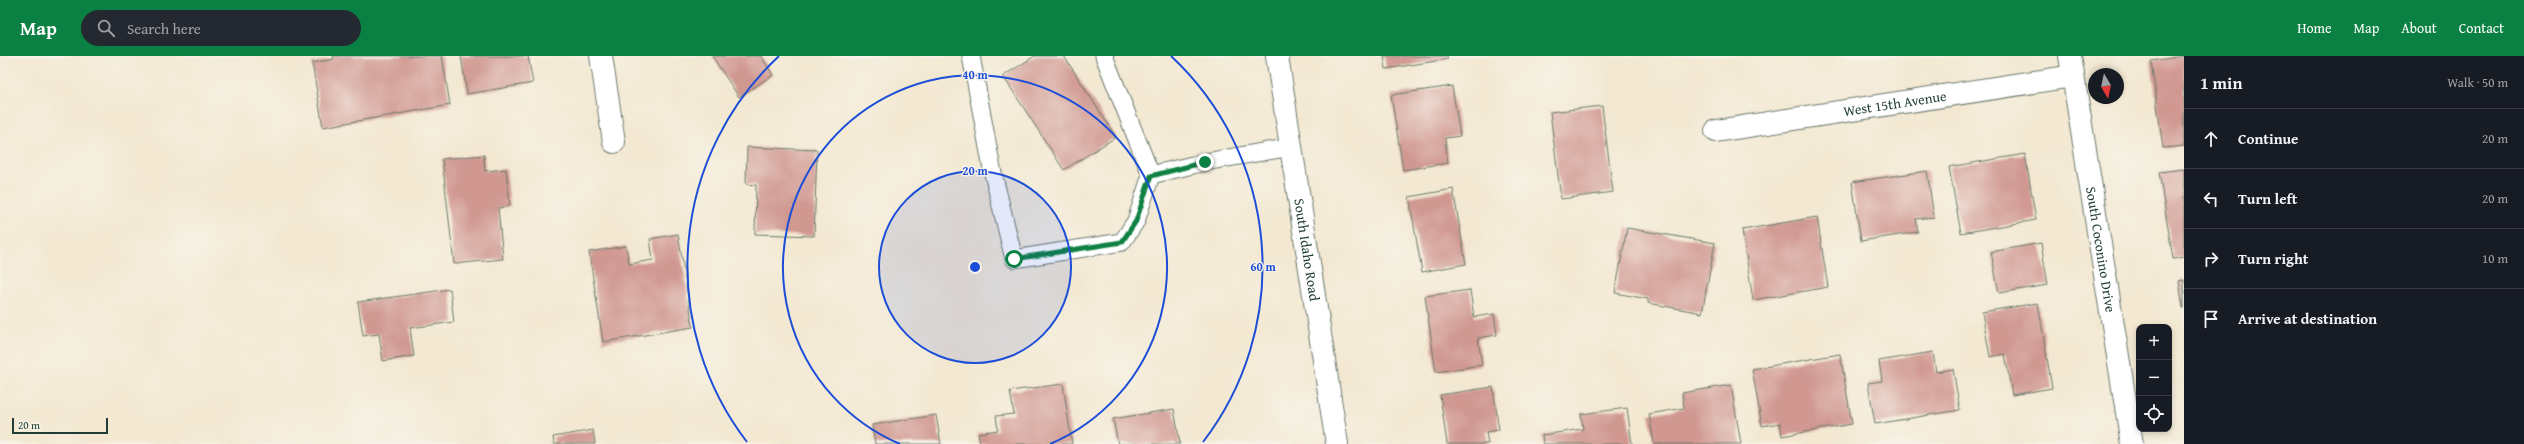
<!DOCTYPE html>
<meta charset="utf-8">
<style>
:root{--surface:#171b24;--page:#242831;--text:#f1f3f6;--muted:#9ea1a6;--line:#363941;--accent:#0b8043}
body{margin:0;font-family:"Gentium Book Plus",serif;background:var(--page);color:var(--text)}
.controls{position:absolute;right:12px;bottom:12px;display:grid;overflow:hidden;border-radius:8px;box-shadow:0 2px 6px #0003}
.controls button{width:36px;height:36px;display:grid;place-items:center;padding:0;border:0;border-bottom:1px solid var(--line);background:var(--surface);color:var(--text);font:20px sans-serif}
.compass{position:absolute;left:2088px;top:12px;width:36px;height:36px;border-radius:50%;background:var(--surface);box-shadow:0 2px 6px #0003;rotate:171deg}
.scale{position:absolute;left:12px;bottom:10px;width:96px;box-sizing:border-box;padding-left:4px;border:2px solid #1f3d34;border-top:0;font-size:11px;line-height:14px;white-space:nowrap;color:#1f3d34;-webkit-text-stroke:3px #f7f3e8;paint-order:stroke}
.stop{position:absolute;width:12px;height:12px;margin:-9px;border:3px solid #0b8043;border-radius:50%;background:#fff}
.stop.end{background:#0b8043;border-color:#fff;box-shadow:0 1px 4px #0008}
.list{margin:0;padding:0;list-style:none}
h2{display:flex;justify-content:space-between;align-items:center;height:52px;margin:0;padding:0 16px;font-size:17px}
h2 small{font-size:13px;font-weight:400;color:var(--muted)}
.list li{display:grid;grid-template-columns:26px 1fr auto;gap:12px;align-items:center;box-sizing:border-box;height:60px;padding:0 16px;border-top:1px solid var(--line)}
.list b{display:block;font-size:15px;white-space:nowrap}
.list em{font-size:13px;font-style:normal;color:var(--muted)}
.icon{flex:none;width:22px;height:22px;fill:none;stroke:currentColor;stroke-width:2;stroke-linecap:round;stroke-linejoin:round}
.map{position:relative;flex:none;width:2184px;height:388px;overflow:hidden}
header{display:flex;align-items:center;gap:24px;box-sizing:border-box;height:56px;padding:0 20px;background:var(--accent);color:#fff}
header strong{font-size:19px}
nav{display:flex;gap:22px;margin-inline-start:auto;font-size:14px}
.search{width:280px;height:36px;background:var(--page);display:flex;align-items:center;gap:10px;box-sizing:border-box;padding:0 14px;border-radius:22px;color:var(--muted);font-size:15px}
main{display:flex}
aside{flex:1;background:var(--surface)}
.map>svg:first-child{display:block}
.building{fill:#d09891}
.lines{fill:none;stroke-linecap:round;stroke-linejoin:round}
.service-casing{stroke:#69796b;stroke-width:19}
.minor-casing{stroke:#69796b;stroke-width:24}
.secondary-casing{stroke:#69796b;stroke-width:24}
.service{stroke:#fff;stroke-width:17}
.minor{stroke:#fff;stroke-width:22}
.secondary{stroke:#fff;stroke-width:22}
.route{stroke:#0b8043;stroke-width:5}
.ring{fill:none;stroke:#1d4ed8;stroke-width:2}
.labels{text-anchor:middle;stroke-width:3;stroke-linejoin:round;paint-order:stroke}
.street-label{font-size:14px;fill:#1f3d34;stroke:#f7f3e8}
.centre{fill:#1d4ed8;stroke:#f7f3e8;stroke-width:2}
.ring-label{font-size:12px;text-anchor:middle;font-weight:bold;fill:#1d4ed8;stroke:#f7f3e8;stroke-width:3;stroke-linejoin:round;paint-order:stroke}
</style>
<header>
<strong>Map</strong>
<div class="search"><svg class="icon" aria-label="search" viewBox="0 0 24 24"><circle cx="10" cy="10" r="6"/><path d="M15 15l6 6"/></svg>Search here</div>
<nav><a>Home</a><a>Map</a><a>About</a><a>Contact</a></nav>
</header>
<main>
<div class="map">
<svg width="2184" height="388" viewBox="0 0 2184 388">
<rect width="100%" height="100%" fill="#f7f3e8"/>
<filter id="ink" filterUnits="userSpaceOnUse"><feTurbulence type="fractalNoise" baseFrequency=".025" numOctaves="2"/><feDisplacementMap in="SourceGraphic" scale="8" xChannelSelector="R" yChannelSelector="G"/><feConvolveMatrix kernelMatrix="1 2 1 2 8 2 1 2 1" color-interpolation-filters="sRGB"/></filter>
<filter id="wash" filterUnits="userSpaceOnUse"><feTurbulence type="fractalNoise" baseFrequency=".012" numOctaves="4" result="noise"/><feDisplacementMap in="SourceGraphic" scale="16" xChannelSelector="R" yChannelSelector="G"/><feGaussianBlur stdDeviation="0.9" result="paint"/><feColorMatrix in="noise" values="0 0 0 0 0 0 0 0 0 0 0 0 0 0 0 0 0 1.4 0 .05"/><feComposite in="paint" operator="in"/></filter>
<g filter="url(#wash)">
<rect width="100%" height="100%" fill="#f3e8d1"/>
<g id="blocks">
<g class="building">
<polygon points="333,0 442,0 450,49 323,71 312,7 334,3"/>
<polygon points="461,0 528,0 533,27 467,38"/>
<polygon points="712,0 761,0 773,19 739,41"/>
<polygon points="1035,0 1064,0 1116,81 1064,114 1003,20"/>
<polygon points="1384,0 1447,0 1448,3 1386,13"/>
<polygon points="2184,0 2184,90 2163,92 2151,5"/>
<polygon points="1452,30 1460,80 1445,82 1448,107 1403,114 1391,39"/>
<polygon points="1602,50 1613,136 1561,143 1550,56"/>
<polygon points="747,91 817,94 814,180 755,178 756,129 746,128"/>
<polygon points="2025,98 2036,164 1961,177 1949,111"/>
<polygon points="484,99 485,115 506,113 510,150 498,152 503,203 454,208 442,103"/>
<polygon points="2184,113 2184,201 2173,203 2159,116"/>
<polygon points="1927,115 1934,161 1916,163 1918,176 1861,185 1852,126"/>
<polygon points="1453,133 1466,208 1422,216 1409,141"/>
<polygon points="1817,161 1828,231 1753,244 1742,174"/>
<polygon points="1627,172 1715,187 1702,257 1648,247 1648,243 1615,237"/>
<polygon points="678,178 693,271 603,286 589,196 626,190 629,208 653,204 650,183"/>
<polygon points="2041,187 2048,229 1999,237 1991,196"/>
<polygon points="2184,224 2184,252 2183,252 2179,225"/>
<polygon points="450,233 454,266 410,272 414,300 383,305 379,278 363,280 358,246"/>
<polygon points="1470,234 1474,261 1494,258 1497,279 1478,282 1482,309 1436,316 1425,240"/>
<polygon points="2038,247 2052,332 2012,339 2005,298 1990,301 1982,256"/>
<polygon points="1933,296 1936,316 1953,313 1960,354 1875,368 1868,327 1882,325 1879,305"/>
<polygon points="1840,298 1852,368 1782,380 1780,367 1762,370 1752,313"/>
<polygon points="1063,328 1072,388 980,388 978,377 998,374 996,360 1014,358 1010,335"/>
<polygon points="1731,329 1741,388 1654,388 1649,358 1684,352 1682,337"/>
<polygon points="1493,331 1499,374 1486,376 1488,388 1447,388 1440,339"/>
<polygon points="1627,352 1632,388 1543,388 1542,379 1583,373 1581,358"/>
<polygon points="1174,353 1180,388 1118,388 1113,363"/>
<polygon points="936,359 941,388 875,388 872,369"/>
<polygon points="593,374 595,388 554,388 553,381"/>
</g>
</g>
</g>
<g filter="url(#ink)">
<use href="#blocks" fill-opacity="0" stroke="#69796b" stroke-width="1"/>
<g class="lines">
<defs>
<g id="service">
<polyline points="971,0 992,113 1014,203 1122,186 1136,165 1151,119 1104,0"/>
<polyline points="1151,119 1205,106 1291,91"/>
</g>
<g id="minor">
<polyline points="601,0 614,86"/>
<path id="s1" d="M2070,0L2132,388"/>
<path id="s2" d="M1716,75L2073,20"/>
</g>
<g id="secondary">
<path id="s3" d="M1277,0L1337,388"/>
</g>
</defs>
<use href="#service" class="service-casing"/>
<use href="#minor" class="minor-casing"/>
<use href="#secondary" class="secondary-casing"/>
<use href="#service" class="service"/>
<use href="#minor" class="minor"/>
<use href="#secondary" class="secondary"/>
</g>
</g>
<g class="lines" filter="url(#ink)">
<polyline class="route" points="1014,203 1122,186 1136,165 1151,120 1205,106"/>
</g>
<circle cx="975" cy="211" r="96" fill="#1d4ed8" fill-opacity=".12"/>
<g class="ring">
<circle cx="975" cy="211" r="96"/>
<path d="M900 388A192 192 0 1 1 1050 388"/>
<path d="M747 386A288 288 0 0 1 779 0M1171 0A288 288 0 0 1 1203 386"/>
</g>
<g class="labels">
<g class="street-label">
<text dy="5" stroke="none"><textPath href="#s2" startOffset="181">West 15th Avenue</textPath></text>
<text dy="5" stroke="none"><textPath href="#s3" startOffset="196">South Idaho Road</textPath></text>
<text dy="5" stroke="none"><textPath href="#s1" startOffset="196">South Coconino Drive</textPath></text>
</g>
</g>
<circle cx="975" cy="211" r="6" class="centre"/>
<g class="ring-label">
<text x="975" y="23">40 m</text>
<text x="975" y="119">20 m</text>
<text x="1263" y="215">60 m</text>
</g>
</svg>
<div class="controls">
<button>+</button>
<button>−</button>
<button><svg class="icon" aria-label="locate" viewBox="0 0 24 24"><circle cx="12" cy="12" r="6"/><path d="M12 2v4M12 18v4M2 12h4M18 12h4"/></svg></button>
</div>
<svg class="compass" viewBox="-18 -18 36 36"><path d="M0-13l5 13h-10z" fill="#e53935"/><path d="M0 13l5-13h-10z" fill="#9ea1a6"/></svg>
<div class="scale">20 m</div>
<div class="stop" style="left:1014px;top:203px"></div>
<div class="stop end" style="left:1205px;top:106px"></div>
</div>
<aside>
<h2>1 min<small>Walk · 50 m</small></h2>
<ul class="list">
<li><svg class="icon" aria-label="ahead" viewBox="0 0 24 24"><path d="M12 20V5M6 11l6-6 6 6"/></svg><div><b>Continue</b></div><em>20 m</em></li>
<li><svg class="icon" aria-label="left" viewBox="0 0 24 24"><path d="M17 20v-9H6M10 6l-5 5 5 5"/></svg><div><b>Turn left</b></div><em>20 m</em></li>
<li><svg class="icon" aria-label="right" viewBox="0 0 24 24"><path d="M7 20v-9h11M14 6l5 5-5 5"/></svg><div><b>Turn right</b></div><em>10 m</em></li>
<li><svg class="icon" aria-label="arrive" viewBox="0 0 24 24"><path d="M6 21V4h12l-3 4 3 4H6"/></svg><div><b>Arrive at destination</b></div></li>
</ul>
</aside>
</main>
